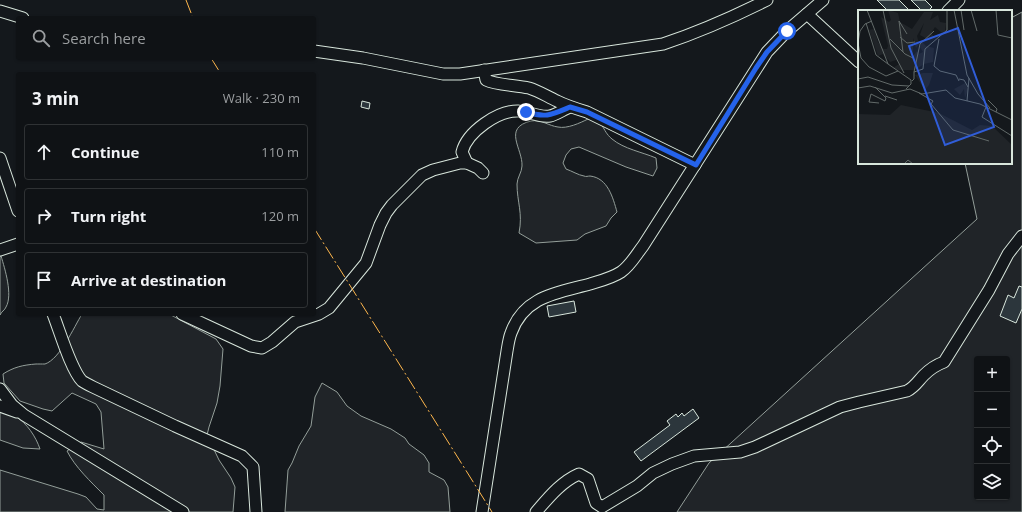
<!DOCTYPE html>
<meta charset="utf-8">
<style>
:root{--surface:#0f1215;--page:#1d2022;--text:#f1f3f6;--muted:#9b9ea0;--line:#2f3234}
body{margin:0;font-family:"Open Sans",sans-serif;background:var(--page);color:var(--text)}
.controls{position:absolute;right:12px;bottom:12px;display:grid;overflow:hidden;border-radius:4px;box-shadow:0 1px 3px #0004}
.controls button{width:36px;height:36px;display:grid;place-items:center;padding:0;border:0;border-bottom:1px solid var(--line);background:var(--surface);color:var(--text);font:20px sans-serif}
.stop{position:absolute;width:12px;height:12px;margin:-9px;border:3px solid #2563eb;border-radius:50%;background:#fff}
.stop.end{background:#2563eb;border-color:#fff;box-shadow:0 1px 4px #0008}
.list{margin:0;padding:0;list-style:none}
h2{display:flex;justify-content:space-between;align-items:center;height:52px;margin:0;padding:0 16px;font-size:17px}
h2 small{font-size:13px;font-weight:400;color:var(--muted)}
.list li{display:grid;grid-template-columns:26px 1fr auto;gap:12px;align-items:center;box-sizing:border-box;height:56px;margin:0 8px 8px;padding:0 8px;border:1px solid var(--line);border-radius:4px}
.list b{display:block;font-size:15px;white-space:nowrap}
.list em{font-size:13px;font-style:normal;color:var(--muted)}
.icon{flex:none;width:22px;height:22px;fill:none;stroke:currentColor;stroke-width:2;stroke-linecap:round;stroke-linejoin:round}
.map{position:relative;flex:none;width:1022px;height:512px;overflow:hidden}
.search{position:absolute;background:var(--surface);box-shadow:0 1px 3px #0004;left:16px;top:16px;width:300px;height:44px;display:flex;align-items:center;gap:10px;box-sizing:border-box;padding:0 14px;border-radius:4px;color:var(--muted);font-size:15px}
.panel{position:absolute;background:var(--surface);box-shadow:0 1px 3px #0004;left:16px;top:72px;width:300px;height:244px;border-radius:4px}
.map>svg:first-child{display:block}
.green{fill:#202428;stroke:#939e99;fill-rule:evenodd}
.building{fill:#2c363c;stroke:#d8e6dc}
.lines{fill:none;stroke-linecap:round;stroke-linejoin:round}
.minor-casing{stroke:#d8e6dc;stroke-width:13}
.minor{stroke:#14181c;stroke-width:11}
.power{stroke:#ffb74d;stroke-width:1;stroke-dasharray:14 3 2 3;stroke-linecap:butt}
.route{stroke:#2563eb;stroke-width:5}
.inset-road{fill:none;stroke:#626a69;stroke-width:1}
.view{fill:#305dd8;fill-opacity:0.15;stroke:#305dd8;stroke-width:2}
.inset-edge{fill:none;stroke:#d8e6dc;stroke-width:2}
</style>
<div class="map">
<svg width="1022" height="512" viewBox="0 0 1022 512">
<rect width="100%" height="100%" fill="#14181c"/>
<g class="green">
<path d="M1022,12V512H677L709,463L977,219L965,163H1011V18ZM977,359H1007V497H977Z"/>
<path d="M588,119C605,120 601,130 612,139C624,149 642,152 656,158L657,168L653,176L626,167L579,147L571,149L566,155L563,163L566,169C572,171 578,175 584,176C586,177 588,176 590,176C608,178 613,198 617,212L611,218L606,226L585,234L577,240L536,243L519,233C523,213 517,202 517,184C517,178 522,172 522,166C523,149 502,128 531,121C541,119 549,126 558,127C567,129 580,123 588,119Z"/>
<path d="M0,256H1C5,269 13,295 6,307C5,310 1,312 0,315Z"/>
<path d="M82,314H169L216,339L223,349L220,386L217,403L209,427L207,435L219,460L231,478L235,487L233,512H0V470L78,494L86,497L97,509L104,510V495C91,482 75,467 67,451L81,442L104,449L101,412L96,404L72,393L52,411L43,409L20,401L4,383L3,374C14,367 23,365 36,364C38,364 42,364 45,364C60,359 74,327 82,314Z"/>
<polygon points="322,383 337,392 347,406 361,416 391,429 405,438 409,444 424,455 429,463 429,472 444,480 448,487 450,512 285,512 288,470 292,463 299,446 311,426 315,397"/>
<path d="M0,411C5,413 11,414 15,416C27,423 36,437 40,449L23,448L0,440Z"/>
</g>
<g class="building">
<polygon points="877,0 899,0 910,11 888,11"/>
<polygon points="911,0 925,0 932,7 928,11 922,11"/>
<polygon points="362,101 370,103 369,109 361,107"/>
<polygon points="1019,286 1022,287 1022,309 1016,323 1000,316 1008,295 1014,298"/>
<polygon points="574,301 576,312 549,317 547,306"/>
<polygon points="693,409 699,418 641,461 634,452 670,425 667,421 676,414 678,417 682,413 684,416"/>
</g>
<g class="lines">
<defs>
<g id="minor">
<polyline points="0,11 23,18"/>
<polyline points="948,11 959,0"/>
<polyline points="807,14 859,62"/>
<path d="M314,51L363,58L443,74H460L663,44C699,32 733,17 767,0"/>
<path d="M484,70L486,80C496,85 516,85 529,88C539,91 548,97 557,101C567,106 577,109 587,112L695,165"/>
<polyline points="0,158 18,211"/>
<path d="M467,163L462,152C467,132 498,110 519,111C529,111 539,118 550,116C556,115 564,109 570,107"/>
<polyline points="0,250 18,244"/>
<path d="M53,314C59,329 71,370 82,381C85,383 89,385 93,387L175,426L242,456L253,467L256,512"/>
<polyline points="182,314 251,346 262,348 272,342 295,322 319,314 329,308 366,263 380,225 386,213 392,205 422,175 433,170 460,163 467,163 478,168 483,173"/>
<polyline points="0,389 12,405 24,415 183,512"/>
<polyline points="0,406 17,412"/>
<path d="M482,512L507,351C508,345 509,338 511,333C524,296 557,293 590,284C600,281 612,278 621,272C630,266 636,255 643,246L767,52L787,31L823,0"/>
<path d="M536,512C549,497 561,482 579,474L588,479L596,503L602,507L637,486L653,473L672,464L694,456L740,452L755,447L840,407L859,402L907,391C915,387 918,381 924,375C930,369 936,365 944,362L989,290L1008,254L1022,236"/>
</g>
</defs>
<use href="#minor" class="minor-casing"/>
<use href="#minor" class="minor"/>
<g class="power">
<polyline points="186,0 193,18"/>
<polyline points="211,58 221,74"/>
<polyline points="314,228 492,512"/>
</g>
</g>
<g class="lines">
<path class="route" d="M526,112C546,118 551,115 570,107L587,112L696,165L756,68L767,52L787,31"/>
</g>
<g transform="translate(858 10)">
<rect width="154" height="154" fill="#14181c"/>
<path d="M30,0L40,3L42,12L54,19L66,2H75L72,10L80,5L82,12L88,13L87,21L84,23L77,17L73,23L76,27L71,30L62,25L66,13L59,26L61,34L58,38L55,28V46L59,41L61,44L65,42L62,37L64,32L68,36L76,38L75,52L66,54L57,60H40L35,58L41,54L38,50L32,52L25,44L20,46L11,20L16,19L20,32L25,39H29L30,36L23,7L31,12L33,10ZM65,63H75L71,75L67,80L57,65ZM107,73L110,79L107,88L106,79L102,85L96,79ZM43,95L81,103L114,120L122,115L134,116L154,135V154H0V104L32,105Z" fill="#202428"/>
<path class="inset-road" d="M9,0L30,54L53,70V74L48,79M25,0L33,38L46,63M96,0L109,65L120,84L132,98M103,0L106,20M113,0L119,21M138,0L140,25L154,28M14,11L7,14L2,21L0,33L3,48L11,57L28,66L40,61M8,13L18,45L30,54M42,27L49,33L57,32M32,29L47,44L55,48M81,29L76,56L82,61L98,65L101,71M45,42L41,11L49,24M56,62L62,34L76,21M0,69L10,67L34,75L51,76M101,69L106,70L110,77M54,71L56,69V62L65,59L67,39L89,20V0M17,77L28,88L27,91M0,78L12,76L34,83L52,79L64,84L88,80L97,88L122,94L154,110M61,83L75,91L73,94L95,120L131,131M27,86L39,90M130,90L139,99L138,102M109,91L111,68M21,93L11,92L13,84L27,91M128,97L124,107L154,126M46,154L50,150L55,154"/>
<path class="view" d="M100,18L136,117L87,135L51,36Z"/>
<rect width="154" height="154" class="inset-edge"/>
</g>
</svg>
<div class="controls">
<button>+</button>
<button>−</button>
<button><svg class="icon" aria-label="locate" viewBox="0 0 24 24"><circle cx="12" cy="12" r="6"/><path d="M12 2v4M12 18v4M2 12h4M18 12h4"/></svg></button>
<button><svg class="icon" aria-label="layers" viewBox="0 0 24 24"><path d="M12 4l9 5-9 5-9-5zM3 14l9 5 9-5"/></svg></button>
</div>
<div class="stop" style="left:787px;top:31px"></div>
<div class="stop end" style="left:526px;top:112px"></div>
<div class="search"><svg class="icon" aria-label="search" viewBox="0 0 24 24"><circle cx="10" cy="10" r="6"/><path d="M15 15l6 6"/></svg>Search here</div>
<section class="panel">
<h2>3 min<small>Walk · 230 m</small></h2>
<ul class="list">
<li><svg class="icon" aria-label="ahead" viewBox="0 0 24 24"><path d="M12 20V5M6 11l6-6 6 6"/></svg><div><b>Continue</b></div><em>110 m</em></li>
<li><svg class="icon" aria-label="right" viewBox="0 0 24 24"><path d="M7 20v-9h11M14 6l5 5-5 5"/></svg><div><b>Turn right</b></div><em>120 m</em></li>
<li><svg class="icon" aria-label="arrive" viewBox="0 0 24 24"><path d="M6 21V4h12l-3 4 3 4H6"/></svg><div><b>Arrive at destination</b></div></li>
</ul>
</section>
</div>
